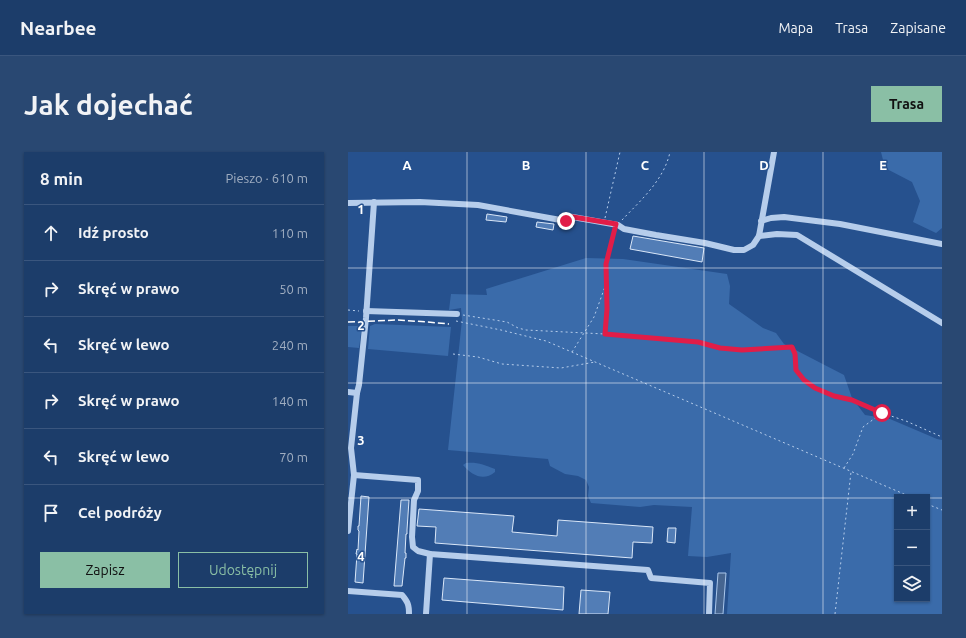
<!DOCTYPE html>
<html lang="pl">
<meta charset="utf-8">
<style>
:root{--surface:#1c3d6a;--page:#294872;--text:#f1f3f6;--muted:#a0aec1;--line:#3a567e;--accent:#8abfa5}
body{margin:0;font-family:Ubuntu,sans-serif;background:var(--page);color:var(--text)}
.controls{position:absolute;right:12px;bottom:12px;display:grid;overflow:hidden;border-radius:0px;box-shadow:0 1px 3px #0004}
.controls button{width:36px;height:36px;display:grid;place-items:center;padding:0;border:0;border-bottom:1px solid var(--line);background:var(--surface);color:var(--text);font:20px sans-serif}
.stop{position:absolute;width:12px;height:12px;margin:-9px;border:3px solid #e11d48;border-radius:50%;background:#fff}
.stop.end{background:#e11d48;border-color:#fff;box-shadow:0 1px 4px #0008}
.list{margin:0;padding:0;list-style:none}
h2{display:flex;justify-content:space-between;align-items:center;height:52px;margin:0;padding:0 16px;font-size:17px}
h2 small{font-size:13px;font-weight:400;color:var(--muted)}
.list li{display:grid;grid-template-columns:26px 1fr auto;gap:12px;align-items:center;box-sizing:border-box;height:56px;padding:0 16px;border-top:1px solid var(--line)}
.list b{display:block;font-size:15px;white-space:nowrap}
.list em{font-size:13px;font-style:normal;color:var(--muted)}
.actions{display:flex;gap:8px;padding:12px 16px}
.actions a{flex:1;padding:9px 0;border:1px solid var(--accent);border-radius:0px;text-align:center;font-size:14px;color:var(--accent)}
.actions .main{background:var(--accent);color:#111}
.icon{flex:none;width:22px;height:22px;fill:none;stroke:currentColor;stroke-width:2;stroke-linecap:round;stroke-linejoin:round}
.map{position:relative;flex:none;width:594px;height:462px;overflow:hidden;border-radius:0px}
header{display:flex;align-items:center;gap:24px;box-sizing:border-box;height:56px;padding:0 20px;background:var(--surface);border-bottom:1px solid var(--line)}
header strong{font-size:19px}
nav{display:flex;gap:22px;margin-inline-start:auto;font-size:14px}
.intro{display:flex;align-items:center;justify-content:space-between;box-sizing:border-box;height:96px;padding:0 24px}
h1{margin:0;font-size:28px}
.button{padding:10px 18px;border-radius:0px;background:var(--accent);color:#111;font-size:14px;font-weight:700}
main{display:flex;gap:24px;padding:0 24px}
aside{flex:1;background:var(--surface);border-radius:0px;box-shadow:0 1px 3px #0004}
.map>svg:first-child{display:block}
.green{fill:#3a6baa;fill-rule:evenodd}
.water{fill:#466590;stroke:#aac7eb}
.building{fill:#527db6;stroke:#dae7f8}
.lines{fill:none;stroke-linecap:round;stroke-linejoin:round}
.path{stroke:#b6cdeb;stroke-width:1;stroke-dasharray:2 3;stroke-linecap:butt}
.minor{stroke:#b6cdeb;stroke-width:6}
.rail{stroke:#fff;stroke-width:1.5;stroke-dasharray:7 3;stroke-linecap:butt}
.route{stroke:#e11d48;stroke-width:5}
.grid{fill:none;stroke:#fff;stroke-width:1;stroke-opacity:0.55}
.grid-label{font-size:13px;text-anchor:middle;font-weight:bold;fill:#fff;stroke:#26518e;stroke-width:3;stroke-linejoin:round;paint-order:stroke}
</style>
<header>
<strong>Nearbee</strong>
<nav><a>Mapa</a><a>Trasa</a><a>Zapisane</a></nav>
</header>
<div class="intro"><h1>Jak dojechać</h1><a class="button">Trasa</a></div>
<main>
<aside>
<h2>8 min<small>Pieszo · 610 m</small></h2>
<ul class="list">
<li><svg class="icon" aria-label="ahead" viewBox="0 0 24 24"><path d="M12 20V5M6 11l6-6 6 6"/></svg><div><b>Idź prosto</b></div><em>110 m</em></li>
<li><svg class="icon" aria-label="right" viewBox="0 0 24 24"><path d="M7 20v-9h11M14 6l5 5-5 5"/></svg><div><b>Skręć w prawo</b></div><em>50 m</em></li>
<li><svg class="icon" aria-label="left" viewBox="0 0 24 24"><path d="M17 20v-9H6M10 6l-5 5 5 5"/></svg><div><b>Skręć w lewo</b></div><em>240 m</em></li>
<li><svg class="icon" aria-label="right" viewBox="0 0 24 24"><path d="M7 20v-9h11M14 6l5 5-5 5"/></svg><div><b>Skręć w prawo</b></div><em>140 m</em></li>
<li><svg class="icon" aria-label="left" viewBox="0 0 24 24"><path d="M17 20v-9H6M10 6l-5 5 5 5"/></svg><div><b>Skręć w lewo</b></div><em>70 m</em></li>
<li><svg class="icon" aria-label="arrive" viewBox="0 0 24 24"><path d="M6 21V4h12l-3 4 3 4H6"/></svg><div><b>Cel podróży</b></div></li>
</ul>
<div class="actions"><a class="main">Zapisz</a><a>Udostępnij</a></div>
</aside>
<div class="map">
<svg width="594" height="462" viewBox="0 0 594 462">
<rect width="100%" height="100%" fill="#26518e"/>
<g class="green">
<polygon points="533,0 594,0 594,76 588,81 565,70 572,49 564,30 537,16"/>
<path d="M238,106L275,107L379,122L382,134L381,152L415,176L428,181L436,192L496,223L504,246L517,263L542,267L589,287L594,288V462H379L383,401L359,405L340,404L344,355L306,353L292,355L243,351L240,344L241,335L238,328L230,324L217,322L202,314L200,307L100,298L114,168L113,156L101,158L103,142L139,143L138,137ZM549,345H579V447H549Z"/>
<polygon points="27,172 103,175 100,204 20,197 22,174"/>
<polygon points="0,174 14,174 11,196 0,195"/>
<path d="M118,311C130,310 136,313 147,317V320C135,330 124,323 115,313Z"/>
</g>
<polygon class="water" points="370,421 378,421 375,462 367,462"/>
<g class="building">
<polygon points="139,62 159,65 158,70 138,68"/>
<polygon points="189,70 206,72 205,78 188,75"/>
<polygon points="285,84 356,96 354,110 282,97"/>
<polygon points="13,344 21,345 15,431 7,430 9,402 8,402 9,397 10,398 11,379 10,378 10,374 11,374"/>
<polygon points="53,348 61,348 59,378 59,382 58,382 57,401 58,401 58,406 57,406 54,434 46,434"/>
<polygon points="71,357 166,364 164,380 209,384 210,368 305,375 304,391 285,390 284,406 87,391 88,375 69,374"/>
<polygon points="320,376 328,376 327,391 319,390"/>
<polygon points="96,426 216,435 215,458 94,448"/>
<polygon points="233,438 262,440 260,462 231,462"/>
</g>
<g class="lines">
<g class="path">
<polyline points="257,66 272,0"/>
<path d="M274,68C293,48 316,28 322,0"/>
<polyline points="0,158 11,159"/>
<polyline points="115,163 159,170 170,176 178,178 257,182 303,186 350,190 372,196 394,198 444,195 447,202 448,218 455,228 467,235 486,244 504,248 534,261 558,269 594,285"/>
<polyline points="108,169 153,178 198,189 563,345"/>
<polyline points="257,181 259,157 258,112 262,94 267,78"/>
<polyline points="224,200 246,165 258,132"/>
<polyline points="105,202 130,205 154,212 213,216 247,210"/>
<polyline points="496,316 505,302 515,275 534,261"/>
<polyline points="579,352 594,358"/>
<polyline points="487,462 503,320"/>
</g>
<g class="minor">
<polyline points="0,51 72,50 130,53 218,69 219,64 270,73 276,77 308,83 357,91 386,98 396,98 405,93 411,84 426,0"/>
<polyline points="413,69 423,66 436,65 492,72 594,92"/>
<polyline points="411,84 429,82 449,83 594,171"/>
<polyline points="18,159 109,162"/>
<polyline points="0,240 9,241"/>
<polyline points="6,323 70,328 70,339 66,348 64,385 65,395 70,399 82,402 300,418 303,426 362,431 361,462"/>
<polyline points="0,379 6,323 3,296 9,241 11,233 18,166 26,50"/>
<path d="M0,439L54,443C60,450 61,453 61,462"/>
<polyline points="78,462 82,402"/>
</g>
<polyline class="rail" points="0,170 50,168 80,170 101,172"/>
</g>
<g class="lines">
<polyline class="route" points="218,69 219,64 268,72 258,112 259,157 257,182 350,190 372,196 394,198 444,195 447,202 448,218 456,228 467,236 486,244 504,248 534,261"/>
</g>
<path class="grid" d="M119,0V462M238,0V462M356,0V462M475,0V462M0,116H594M0,231H594M0,346H549M579,346H594"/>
<g class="grid-label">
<text x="59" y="18">A</text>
<text x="178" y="18">B</text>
<text x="297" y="18">C</text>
<text x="416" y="18">D</text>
<text x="535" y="18">E</text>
<text x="13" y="62">1</text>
<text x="13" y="178">2</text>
<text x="13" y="293">3</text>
<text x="13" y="409">4</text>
</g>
</svg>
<div class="controls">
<button>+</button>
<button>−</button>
<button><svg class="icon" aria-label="layers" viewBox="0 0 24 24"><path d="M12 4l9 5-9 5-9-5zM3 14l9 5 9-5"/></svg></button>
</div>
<div class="stop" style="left:534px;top:261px"></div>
<div class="stop end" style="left:218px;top:69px"></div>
</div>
</main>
